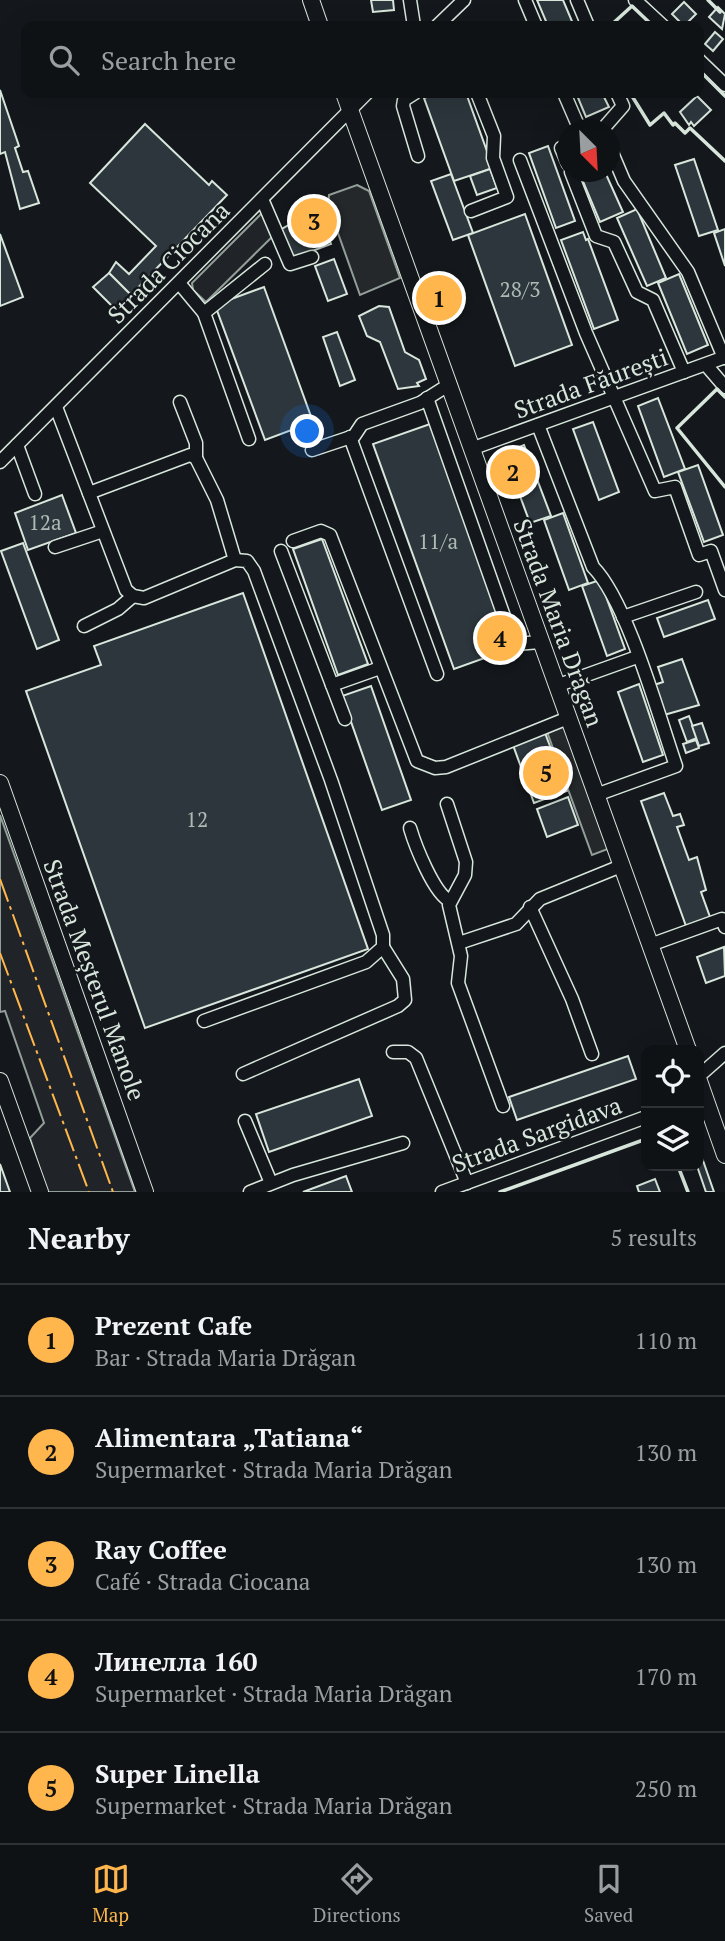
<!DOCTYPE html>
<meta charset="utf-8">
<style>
:root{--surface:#0f1215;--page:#1d2022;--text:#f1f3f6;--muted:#9b9ea0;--line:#2f3234;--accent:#ffb74d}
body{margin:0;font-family:"PT Serif",serif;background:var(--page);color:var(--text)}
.controls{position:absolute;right:21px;bottom:21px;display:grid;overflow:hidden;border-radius:14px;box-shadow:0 7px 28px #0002}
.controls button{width:63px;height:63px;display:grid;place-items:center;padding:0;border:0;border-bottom:2px solid var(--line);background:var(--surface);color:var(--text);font:35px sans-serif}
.compass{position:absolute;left:557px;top:119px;width:63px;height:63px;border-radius:50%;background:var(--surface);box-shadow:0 7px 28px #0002;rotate:156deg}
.you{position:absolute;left:308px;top:432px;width:24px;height:24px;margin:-18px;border:5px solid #fff;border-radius:50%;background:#1a73e8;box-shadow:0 0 0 10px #1a73e833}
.badge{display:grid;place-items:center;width:46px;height:46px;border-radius:50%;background:var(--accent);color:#111;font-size:23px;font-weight:700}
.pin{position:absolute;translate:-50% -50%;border:4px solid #fff;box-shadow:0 2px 7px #0006}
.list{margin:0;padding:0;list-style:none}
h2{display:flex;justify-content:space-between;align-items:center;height:91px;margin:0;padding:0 28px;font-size:30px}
h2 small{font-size:23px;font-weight:400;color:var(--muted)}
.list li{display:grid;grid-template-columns:46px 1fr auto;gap:21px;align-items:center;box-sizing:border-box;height:112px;padding:0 28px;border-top:2px solid var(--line)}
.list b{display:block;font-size:26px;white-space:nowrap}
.list p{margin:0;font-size:23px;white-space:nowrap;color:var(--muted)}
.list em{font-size:23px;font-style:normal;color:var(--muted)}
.icon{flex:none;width:38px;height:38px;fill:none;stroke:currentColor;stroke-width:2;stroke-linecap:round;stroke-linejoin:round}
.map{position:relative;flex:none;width:725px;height:1192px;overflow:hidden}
.search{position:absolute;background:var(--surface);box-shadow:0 7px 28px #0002;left:21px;right:21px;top:21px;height:77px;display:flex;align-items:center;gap:18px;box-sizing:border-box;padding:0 24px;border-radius:14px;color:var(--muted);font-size:26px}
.sheet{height:651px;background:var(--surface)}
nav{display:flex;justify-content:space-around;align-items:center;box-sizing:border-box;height:98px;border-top:2px solid var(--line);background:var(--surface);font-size:19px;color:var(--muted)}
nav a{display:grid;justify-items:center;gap:4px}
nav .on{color:var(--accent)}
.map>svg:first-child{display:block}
.green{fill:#202428;stroke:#939e99;stroke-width:2}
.parking{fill:#24282b;stroke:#939e99;stroke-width:2}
.building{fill:#2c363c;stroke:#d8e6dc;stroke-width:2}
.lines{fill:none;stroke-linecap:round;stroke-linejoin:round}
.minor-casing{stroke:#d8e6dc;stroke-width:15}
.major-casing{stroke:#d8e6dc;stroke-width:18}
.minor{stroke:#14181c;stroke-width:12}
.major{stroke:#14181c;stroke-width:16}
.wall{stroke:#d8e6dc;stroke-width:3.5}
.power{stroke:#ffb74d;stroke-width:2;stroke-dasharray:24 5 3.5 5;stroke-linecap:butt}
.labels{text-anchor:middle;stroke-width:5;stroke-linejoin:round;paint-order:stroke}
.number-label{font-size:21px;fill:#adbab4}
.street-label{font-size:24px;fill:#d8e6dc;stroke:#14181c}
</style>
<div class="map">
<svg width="725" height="1192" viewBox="0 0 725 1192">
<rect width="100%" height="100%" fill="#14181c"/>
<g class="green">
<polygon points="264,211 274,235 206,302 193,290 192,283"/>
<polygon points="0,815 135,1192 47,1192 46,1189 30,1138 44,1123 5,1011 0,1012"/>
</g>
<g class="parking">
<polygon points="357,185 369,191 400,278 360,295 328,205 329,195"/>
<polygon points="566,722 613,847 592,855 546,729"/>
</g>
<g class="building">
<polygon points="371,0 393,0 394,10 373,12"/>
<polygon points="537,0 563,0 574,26 548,26"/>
<polygon points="684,2 696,14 684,26 672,14"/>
<polygon points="718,7 725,14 722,29 709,17"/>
<polygon points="715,32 723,39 713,51 705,44"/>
<polygon points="0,90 19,146 15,148 23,172 28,171 39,203 20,209 5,152 0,154"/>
<polygon points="438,93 466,93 493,168 454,181 424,98"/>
<polygon points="576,93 602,93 609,107 586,117"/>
<polygon points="697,96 711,110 694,126 691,122 689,125 680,112"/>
<polygon points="145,124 209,185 212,181 227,195 131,295 109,273 116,262 129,274 156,246 90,183"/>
<polygon points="548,146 575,221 556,228 529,153"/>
<polygon points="694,159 718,230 699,236 675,165"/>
<polygon points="490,169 497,188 477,195 470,176"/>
<polygon points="579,172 605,172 623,212 600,222"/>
<polygon points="451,174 473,233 453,240 431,181"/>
<polygon points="317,209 331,244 291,259 280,230"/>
<polygon points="637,209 666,278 647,286 617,218"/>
<polygon points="525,214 572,345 515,366 468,235"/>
<polygon points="725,229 725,266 714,233"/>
<polygon points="583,232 586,240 588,239 618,320 594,329 561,240"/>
<polygon points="0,234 23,297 0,306"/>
<polygon points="334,259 347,294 328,301 315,266"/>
<polygon points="109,273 131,295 116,310 93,287"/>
<polygon points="679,274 708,345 687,354 658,283"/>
<polygon points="264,287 313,422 265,440 215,305"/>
<polygon points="379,306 389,307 405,352 419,360 426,379 417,383 419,386 398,389 380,342 367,336 359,316"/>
<polygon points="337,332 355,380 340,386 323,337"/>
<polygon points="658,398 685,469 664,477 638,406"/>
<polygon points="593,422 619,492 599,500 573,429"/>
<polygon points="430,424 510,649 454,669 373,444"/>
<polygon points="524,445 551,516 530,523 504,453"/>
<polygon points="698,465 723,535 704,542 678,472"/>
<polygon points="62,495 76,533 28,550 15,513"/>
<polygon points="563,513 588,583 569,590 544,520"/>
<polygon points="322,539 368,664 338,675 293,549"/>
<polygon points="23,543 59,640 37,649 1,551"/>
<polygon points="600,580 625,649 607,656 582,586"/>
<polygon points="243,593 368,949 145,1028 26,691 101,665 94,646"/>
<polygon points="708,600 715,619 664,637 657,618"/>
<polygon points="682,659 699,705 664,715 654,685 663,682 658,667"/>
<polygon points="639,684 663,755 643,762 618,692"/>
<polygon points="371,686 411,800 382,810 342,696"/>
<polygon points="689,716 697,738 687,742 679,720"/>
<polygon points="702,723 709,743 699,746 692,726"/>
<polygon points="545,733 567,791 534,803 513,745"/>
<polygon points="696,740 699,748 686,753 683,744"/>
<polygon points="664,793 673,816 680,814 684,825 677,827 689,860 697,857 706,890 701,892 710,917 686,926 641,801"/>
<polygon points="568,797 578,825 547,837 537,809"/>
<polygon points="724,947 725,976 706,983 697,957"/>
<polygon points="628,1056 636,1079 517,1120 509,1097"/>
<polygon points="359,1079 372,1116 269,1152 256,1114"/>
<polygon points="699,1149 714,1192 706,1192 697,1166"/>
<polygon points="0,1164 10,1192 0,1192"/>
<polygon points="346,1176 352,1192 303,1192"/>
<polygon points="655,1179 660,1192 639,1192 637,1186"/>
</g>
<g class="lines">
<defs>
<g id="minor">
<polyline points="410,0 414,26"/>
<polyline points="525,0 536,26"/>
<polyline points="577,0 588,26"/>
<polyline points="635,0 663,26"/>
<polyline points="437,26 464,0"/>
<polyline points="699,60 725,85"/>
<polyline points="415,93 404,100 403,106 418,156"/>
<polyline points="564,93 580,130"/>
<polyline points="602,130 623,106 617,93"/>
<polyline points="568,145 561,148 568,164"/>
<polyline points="610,148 624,181 688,272 724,358"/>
<polyline points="520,160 586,333 655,491 675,487 699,555 711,551 725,590"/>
<polyline points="571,172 596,236 614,242 637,292 653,300 684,372"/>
<polyline points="262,199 290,264 312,257"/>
<polyline points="471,211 507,197 493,158 494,136 477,93"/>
<polyline points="179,283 204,313 249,439"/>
<polyline points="204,313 265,264"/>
<polyline points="707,366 725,387"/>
<polyline points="427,398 511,636 516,644 540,642"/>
<polyline points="180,402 196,443 196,458"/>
<polyline points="56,407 126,590 133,596 144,598 235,560 247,561 254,571 331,780 383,935 383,947 366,962 204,1021"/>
<path d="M538,425L593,567C627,601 659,717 676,766L596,795"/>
<polyline points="350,437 437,674"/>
<polyline points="17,445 35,494"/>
<polyline points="471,449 725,357"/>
<polyline points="312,450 354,436 362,424 420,403 450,384"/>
<polyline points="0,462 367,93"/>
<polyline points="89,493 190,455 196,458 217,500 235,560"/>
<polyline points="293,541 321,531 330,535 417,761 435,768 446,767 568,718"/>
<polyline points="55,547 103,531"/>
<polyline points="281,551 345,719"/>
<polyline points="623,617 696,592"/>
<polyline points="84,626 118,609 133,596"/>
<polyline points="332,685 380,668"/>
<polyline points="556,686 637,657"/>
<polyline points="447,804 466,862 465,875 449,905 461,956 458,983 503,1106"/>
<path d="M410,828C415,845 434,894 450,901"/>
<polyline points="530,907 572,999 592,1054"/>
<polyline points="459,943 516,924 540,899 621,866"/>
<polyline points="650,945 722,919 725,927"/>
<polyline points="393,1052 408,1052 416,1058 467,1183"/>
<polyline points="243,1074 398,1006 405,1000 403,979 383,947"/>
<polyline points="699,1076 725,1053"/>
<polyline points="245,1121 271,1183"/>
<polyline points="250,1192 293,1175 403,1143"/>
<polyline points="442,1192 646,1117"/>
</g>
<g id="major">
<polyline points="311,0 320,26"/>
<polyline points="344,93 688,1050"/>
<polyline points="0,783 145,1192"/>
<polyline points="0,1081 40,1192"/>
<polyline points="699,1081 725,1155"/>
</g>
</defs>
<use href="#minor" class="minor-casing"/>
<use href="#major" class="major-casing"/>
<use href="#minor" class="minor"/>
<use href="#major" class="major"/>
<g class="wall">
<polyline points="708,0 720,12"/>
<polyline points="610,26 632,6 653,26"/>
<polyline points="699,70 725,96"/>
<polyline points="637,93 632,96 650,125 664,113 673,125 675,123 685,133 690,128 725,161"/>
<polyline points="725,397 717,389 677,428 725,487"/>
<polyline points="678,1166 688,1192"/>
<polyline points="500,1192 646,1139"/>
</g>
<g class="power">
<polyline points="0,879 113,1192"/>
<polyline points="0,953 89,1192"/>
</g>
</g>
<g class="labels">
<g class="number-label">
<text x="520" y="297">28/3</text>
<text x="45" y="530">12a</text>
<text x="438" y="549">11/a</text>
<text x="197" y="827">12</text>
</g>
<g class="street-label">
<text transform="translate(169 263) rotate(-45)" y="8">Strada Ciocana</text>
<text transform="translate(591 384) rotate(-20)" y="8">Strada Făurești</text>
<text transform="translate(558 623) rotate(70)" y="8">Strada Maria Drăgan</text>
<text transform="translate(94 980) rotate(70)" y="8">Strada Meșterul Manole</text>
<text transform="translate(537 1135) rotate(-20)" y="8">Strada Sargidava</text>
</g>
</g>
</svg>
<div class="controls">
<button><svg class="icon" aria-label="locate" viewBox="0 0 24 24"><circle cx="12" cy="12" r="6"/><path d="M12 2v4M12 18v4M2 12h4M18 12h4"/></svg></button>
<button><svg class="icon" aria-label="layers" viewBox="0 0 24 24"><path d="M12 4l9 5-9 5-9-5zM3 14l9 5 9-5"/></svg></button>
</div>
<svg class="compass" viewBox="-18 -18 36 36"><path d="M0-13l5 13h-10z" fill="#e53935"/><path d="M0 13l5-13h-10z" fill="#9b9ea0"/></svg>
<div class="you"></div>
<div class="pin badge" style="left:439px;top:298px">1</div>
<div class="pin badge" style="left:513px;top:472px">2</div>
<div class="pin badge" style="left:314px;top:221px">3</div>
<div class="pin badge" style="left:500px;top:638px">4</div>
<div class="pin badge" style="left:546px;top:773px">5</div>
<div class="search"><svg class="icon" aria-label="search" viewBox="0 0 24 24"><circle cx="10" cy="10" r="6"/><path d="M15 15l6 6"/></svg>Search here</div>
</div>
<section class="sheet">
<h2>Nearby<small>5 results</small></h2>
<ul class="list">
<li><span class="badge">1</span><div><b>Prezent Cafe</b><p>Bar · Strada Maria Drăgan</p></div><em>110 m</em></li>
<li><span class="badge">2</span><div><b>Alimentara „Tatiana“</b><p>Supermarket · Strada Maria Drăgan</p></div><em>130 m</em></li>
<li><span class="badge">3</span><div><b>Ray Coffee</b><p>Café · Strada Ciocana</p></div><em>130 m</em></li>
<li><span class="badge">4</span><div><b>Линелла 160</b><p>Supermarket · Strada Maria Drăgan</p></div><em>170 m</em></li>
<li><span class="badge">5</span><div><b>Super Linella</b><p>Supermarket · Strada Maria Drăgan</p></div><em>250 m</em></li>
</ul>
</section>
<nav>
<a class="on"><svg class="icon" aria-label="map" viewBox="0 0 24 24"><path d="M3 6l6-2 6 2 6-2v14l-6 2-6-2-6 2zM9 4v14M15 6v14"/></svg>Map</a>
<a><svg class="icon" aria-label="directions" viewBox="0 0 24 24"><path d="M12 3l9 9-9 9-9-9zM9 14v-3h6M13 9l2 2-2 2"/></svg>Directions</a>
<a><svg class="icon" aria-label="saved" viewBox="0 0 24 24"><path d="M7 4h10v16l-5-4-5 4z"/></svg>Saved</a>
</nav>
